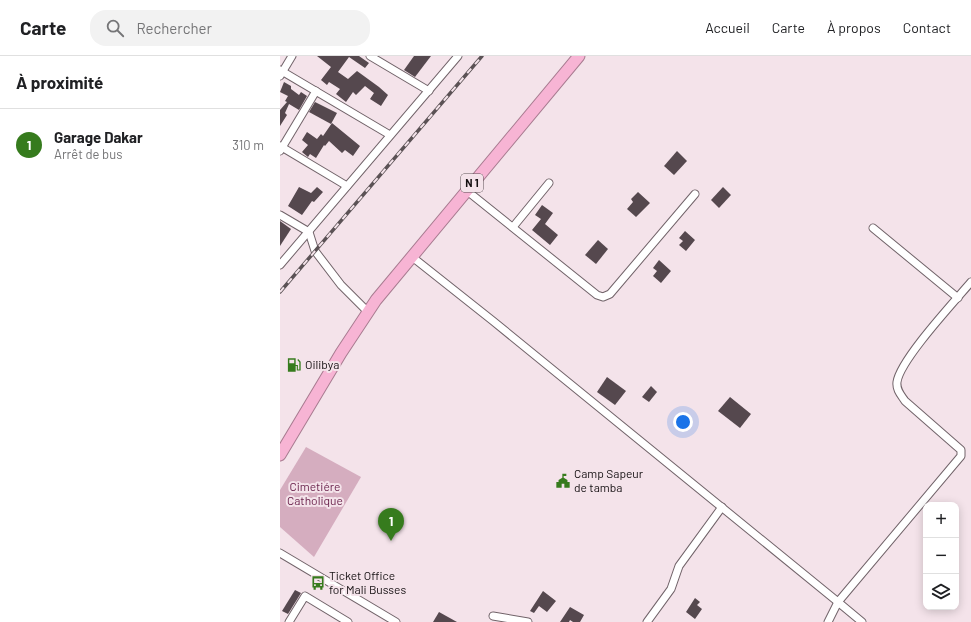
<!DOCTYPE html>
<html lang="fr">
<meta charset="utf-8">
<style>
:root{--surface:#fff;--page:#f2f2f2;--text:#202124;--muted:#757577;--line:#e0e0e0;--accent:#367b1d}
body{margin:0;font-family:Barlow,sans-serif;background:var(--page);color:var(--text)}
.controls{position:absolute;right:12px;bottom:12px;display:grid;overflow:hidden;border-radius:8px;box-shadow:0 2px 10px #0003}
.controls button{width:36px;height:36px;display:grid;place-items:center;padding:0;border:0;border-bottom:1px solid var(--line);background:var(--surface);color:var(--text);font:20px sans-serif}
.you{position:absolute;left:403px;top:366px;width:14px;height:14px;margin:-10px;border:3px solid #fff;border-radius:50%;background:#1a73e8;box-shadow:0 0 0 6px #1a73e833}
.badge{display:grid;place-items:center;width:26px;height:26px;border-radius:50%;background:var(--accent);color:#fff;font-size:13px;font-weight:700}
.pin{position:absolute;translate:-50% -33px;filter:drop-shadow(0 1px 2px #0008)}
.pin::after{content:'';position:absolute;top:21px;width:14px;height:12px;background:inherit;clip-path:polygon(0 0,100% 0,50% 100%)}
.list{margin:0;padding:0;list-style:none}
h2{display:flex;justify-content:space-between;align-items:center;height:52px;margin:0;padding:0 16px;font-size:17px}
h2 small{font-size:13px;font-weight:400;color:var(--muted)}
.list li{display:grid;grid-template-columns:26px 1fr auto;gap:12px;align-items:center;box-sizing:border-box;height:72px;padding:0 16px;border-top:1px solid var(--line)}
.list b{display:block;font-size:15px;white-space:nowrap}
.list p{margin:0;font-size:13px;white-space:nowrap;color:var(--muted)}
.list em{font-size:13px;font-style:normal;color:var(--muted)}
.icon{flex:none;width:22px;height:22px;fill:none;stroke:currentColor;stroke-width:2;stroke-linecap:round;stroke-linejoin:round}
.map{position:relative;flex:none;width:691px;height:566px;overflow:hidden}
header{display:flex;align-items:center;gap:24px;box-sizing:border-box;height:56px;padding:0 20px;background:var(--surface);border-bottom:1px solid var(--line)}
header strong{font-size:19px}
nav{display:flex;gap:22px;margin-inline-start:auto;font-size:14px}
.search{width:280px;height:36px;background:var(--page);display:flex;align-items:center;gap:10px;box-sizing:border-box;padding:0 14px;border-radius:16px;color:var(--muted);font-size:15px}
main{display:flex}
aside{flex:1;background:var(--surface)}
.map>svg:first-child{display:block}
.green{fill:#d5adbf}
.building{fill:#55484e}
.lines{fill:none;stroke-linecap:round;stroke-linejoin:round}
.minor-casing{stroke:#716369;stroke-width:9}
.highway-casing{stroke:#a87b90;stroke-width:13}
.minor{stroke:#fff;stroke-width:7}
.highway{stroke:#f7b4d4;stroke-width:11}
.rail-casing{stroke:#5b5255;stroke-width:3.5}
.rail{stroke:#f4e3ea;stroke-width:2;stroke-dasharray:6;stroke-linecap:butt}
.labels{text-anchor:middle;stroke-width:4;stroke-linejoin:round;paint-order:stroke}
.shield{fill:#f4e3ea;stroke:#584f53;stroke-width:1}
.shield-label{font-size:11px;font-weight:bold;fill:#151012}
.poi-label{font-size:12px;fill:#151012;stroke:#f4e3ea;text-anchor:start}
.park-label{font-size:12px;fill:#671e48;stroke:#f4e3ea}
</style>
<header>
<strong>Carte</strong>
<div class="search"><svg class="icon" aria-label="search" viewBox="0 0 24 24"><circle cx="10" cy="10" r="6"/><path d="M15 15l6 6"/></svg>Rechercher</div>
<nav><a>Accueil</a><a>Carte</a><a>À propos</a><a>Contact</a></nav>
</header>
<main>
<aside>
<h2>À proximité<small></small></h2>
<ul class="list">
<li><span class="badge">1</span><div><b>Garage Dakar</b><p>Arrêt de bus</p></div><em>310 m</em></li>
</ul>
</aside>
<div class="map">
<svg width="691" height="566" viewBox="0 0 691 566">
<rect width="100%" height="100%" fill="#f4e3ea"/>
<polygon class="green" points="26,391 81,421 34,501 0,471 0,434"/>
<g class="building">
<polygon points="37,0 79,0 89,7 85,12 69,1 58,16 68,23 77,15 99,31 108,39 101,50 90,43 94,37 85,30 76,39 73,36 66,46 56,38 60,33 49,26 47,29 41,24 51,11"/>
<polygon points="134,0 151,0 135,21 124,14"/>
<polygon points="4,26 11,30 11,33 19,39 21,36 27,40 19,54 9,48 5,57 7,59 0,70 0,54 7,46 5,45 8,40 0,36"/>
<polygon points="35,46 57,57 51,68 29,56"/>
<polygon points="52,67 80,90 73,100 65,94 62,97 49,85 45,90 44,89 36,102 30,98 28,101 22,96 28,89 22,84 27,76 37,83 41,78 43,80"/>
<polygon points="397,95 407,105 394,119 384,110"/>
<polygon points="19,131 31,137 37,131 43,136 34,146 32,145 22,159 8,150"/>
<polygon points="443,131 451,139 439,152 431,144"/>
<polygon points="358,136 370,147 356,161 347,153 353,146 351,143"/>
<polygon points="262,149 273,157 265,168 278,179 270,189 252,174 261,163 255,159"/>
<polygon points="0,165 11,173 0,190"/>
<polygon points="405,175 415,184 406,195 399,189 403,185 399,182"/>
<polygon points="318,184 328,193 316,208 305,199"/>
<polygon points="379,204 391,215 381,227 373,220 377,215 373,212"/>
<polygon points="327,321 346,335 335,349 317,336"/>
<polygon points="371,330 377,336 369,346 362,341"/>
<polygon points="450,341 471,358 460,372 438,355"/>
<polygon points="15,534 21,537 8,558 2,555"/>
<polygon points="263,535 276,545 267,556 259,550 254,557 250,555"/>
<polygon points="415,542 420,546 417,549 422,553 415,563 406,556"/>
<polygon points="290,551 304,559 300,566 293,566 290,564 289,566 280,566"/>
<polygon points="159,556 177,566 153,566"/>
</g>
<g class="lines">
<defs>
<g id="minor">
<polyline points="90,0 149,35"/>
<polyline points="0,14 110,79"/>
<polyline points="0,20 12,0"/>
<polyline points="0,90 67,130"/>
<polyline points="0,95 36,35"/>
<polyline points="186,134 317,239 323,241 330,238 415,138"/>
<polyline points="0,159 29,176 35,195 61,229 88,256"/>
<polyline points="233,171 269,127"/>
<polyline points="593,172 678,242"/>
<path d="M131,200L213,265L558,546L681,400V394L625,345C621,339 616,334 617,326C620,304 674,246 691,226"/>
<polyline points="0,209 178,0"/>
<polyline points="0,497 116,566"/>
<polyline points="213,560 248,566"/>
<polyline points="9,566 25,540 68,566"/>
<polyline points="367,566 391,533 399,510 442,451"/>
<polyline points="548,566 558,546 582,566"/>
</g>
<polyline id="highway" points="0,399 61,297 96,244 299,0"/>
</defs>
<use href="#minor" class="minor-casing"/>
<use href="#highway" class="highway-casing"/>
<use href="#minor" class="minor"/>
<use href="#highway" class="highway"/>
<defs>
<polyline id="rail" points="0,236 202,0"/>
</defs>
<use href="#rail" class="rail-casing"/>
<use href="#rail" class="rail"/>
</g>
<defs>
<symbol id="fuel-bare" viewBox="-9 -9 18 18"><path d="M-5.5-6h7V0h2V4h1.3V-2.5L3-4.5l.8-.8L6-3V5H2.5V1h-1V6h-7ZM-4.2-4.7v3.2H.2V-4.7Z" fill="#367b1d" stroke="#f4e3ea" stroke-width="2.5" paint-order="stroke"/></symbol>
<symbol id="civic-bare" viewBox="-9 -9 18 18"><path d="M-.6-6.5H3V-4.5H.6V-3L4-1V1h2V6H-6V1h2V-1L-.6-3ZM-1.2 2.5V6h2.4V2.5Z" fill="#367b1d" stroke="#f4e3ea" stroke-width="2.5" paint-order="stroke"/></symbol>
<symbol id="bus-bare" viewBox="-9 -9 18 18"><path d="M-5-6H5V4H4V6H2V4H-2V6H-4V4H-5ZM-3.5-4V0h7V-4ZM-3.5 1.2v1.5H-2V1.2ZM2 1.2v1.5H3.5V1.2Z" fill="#367b1d" stroke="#f4e3ea" stroke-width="2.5" paint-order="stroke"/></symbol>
</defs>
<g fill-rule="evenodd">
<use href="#fuel-bare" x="4" y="299" width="20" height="20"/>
<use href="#civic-bare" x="273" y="415" width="20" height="20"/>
<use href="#bus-bare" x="28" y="517" width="20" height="20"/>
</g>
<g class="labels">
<rect class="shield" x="181" y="118" width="22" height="18" rx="3"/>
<g class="shield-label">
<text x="192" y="131">N 1</text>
</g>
<g class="poi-label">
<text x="25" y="313">Oilibya</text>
<text x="294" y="422">Camp Sapeur<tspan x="294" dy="14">de tamba</tspan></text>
<text x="49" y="524">Ticket Office<tspan x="49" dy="14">for Mali Busses</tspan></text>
</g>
<g class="park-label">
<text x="35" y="435">Cimetiére<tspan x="35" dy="14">Catholique</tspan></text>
</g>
</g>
</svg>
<div class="controls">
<button>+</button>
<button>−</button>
<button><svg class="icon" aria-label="layers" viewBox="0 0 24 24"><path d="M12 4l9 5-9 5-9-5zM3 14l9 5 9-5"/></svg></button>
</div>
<div class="you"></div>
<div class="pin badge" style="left:111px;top:485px">1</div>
</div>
</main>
